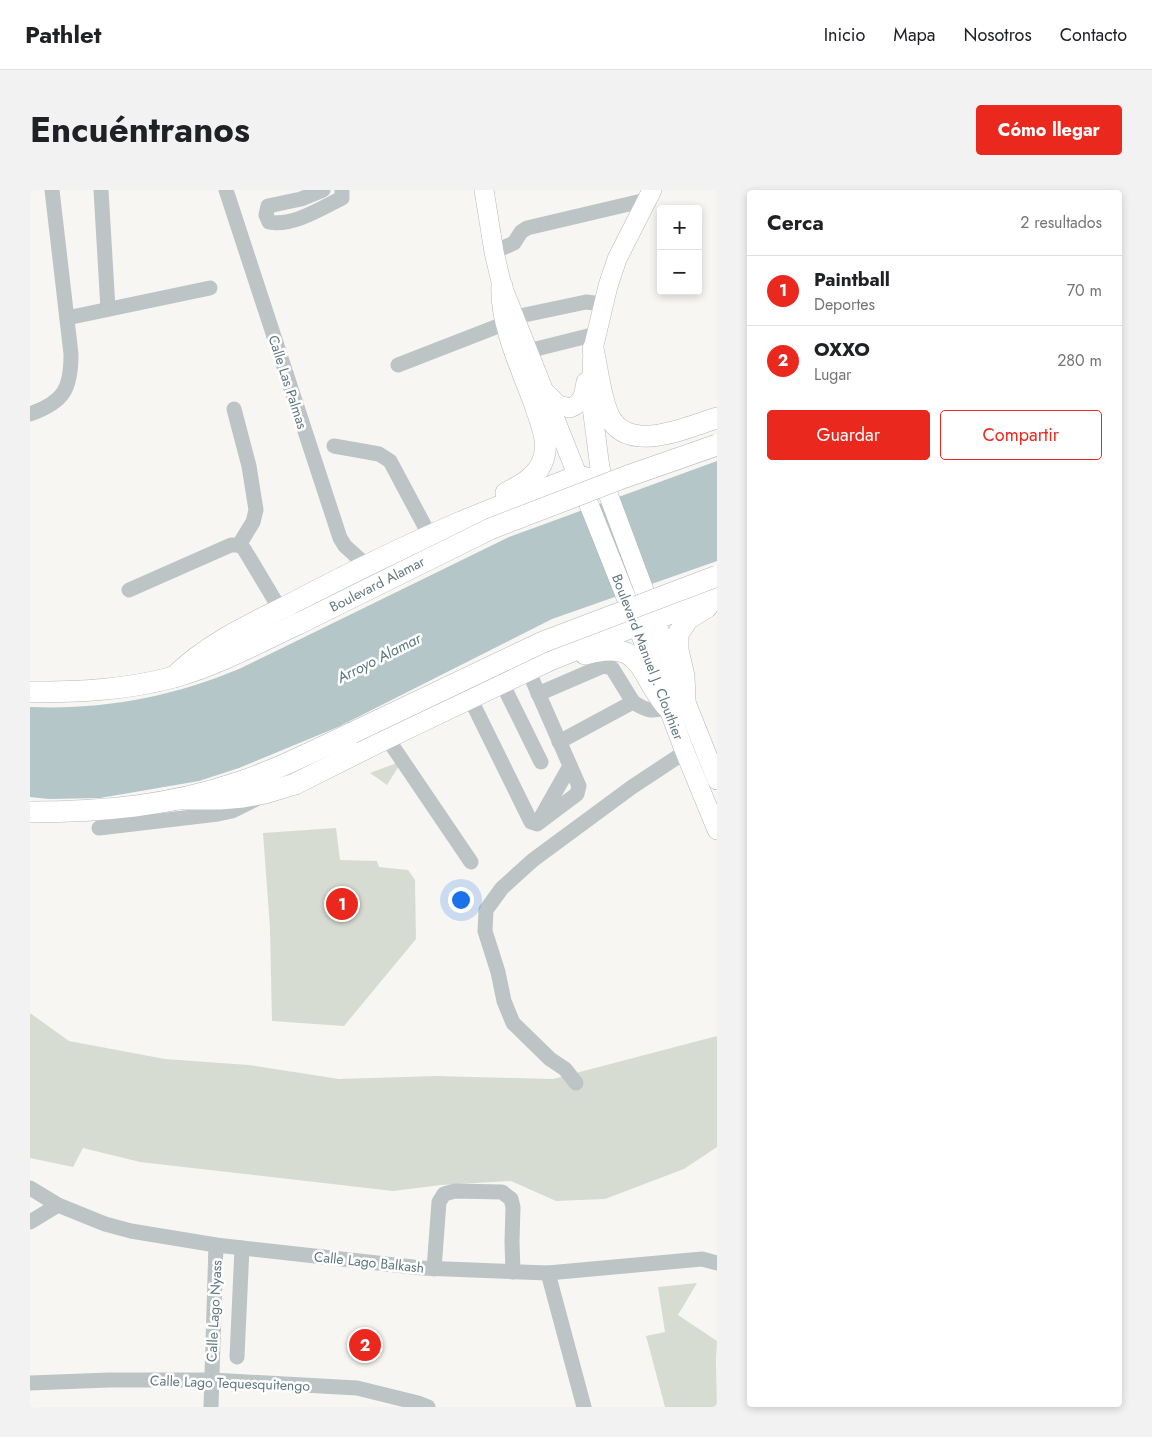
<!DOCTYPE html>
<html lang="es">
<meta charset="utf-8">
<style>
:root{--surface:#fff;--page:#f2f2f2;--text:#202124;--muted:#757577;--line:#e0e0e0;--accent:#eb281e}
body{margin:0;font-family:Jost,sans-serif;background:var(--page);color:var(--text)}
.controls{position:absolute;right:15px;top:15px;display:grid;overflow:hidden;border-radius:5px;box-shadow:0 2px 8px #0003}
.controls button{width:45px;height:45px;display:grid;place-items:center;padding:0;border:0;border-bottom:1px solid var(--line);background:var(--surface);color:var(--text);font:25px sans-serif}
.you{position:absolute;left:430px;top:709px;width:18px;height:18px;margin:-12px;border:4px solid #fff;border-radius:50%;background:#1a73e8;box-shadow:0 0 0 8px #1a73e833}
.badge{display:grid;place-items:center;width:32px;height:32px;border-radius:50%;background:var(--accent);color:#fff;font-size:16px;font-weight:700}
.pin{position:absolute;translate:-50% -50%;border:2px solid #fff;box-shadow:0 1px 5px #0006}
.list{margin:0;padding:0;list-style:none}
h2{display:flex;justify-content:space-between;align-items:center;height:65px;margin:0;padding:0 20px;font-size:21px}
h2 small{font-size:16px;font-weight:400;color:var(--muted)}
.list li{display:grid;grid-template-columns:32px 1fr auto;gap:15px;align-items:center;box-sizing:border-box;height:70px;padding:0 20px;border-top:1px solid var(--line)}
.list b{display:block;font-size:19px;white-space:nowrap}
.list p{margin:0;font-size:16px;white-space:nowrap;color:var(--muted)}
.list em{font-size:16px;font-style:normal;color:var(--muted)}
.actions{display:flex;gap:10px;padding:15px 20px}
.actions a{flex:1;padding:11px 0;border:1px solid var(--accent);border-radius:5px;text-align:center;font-size:18px;color:var(--accent)}
.actions .main{background:var(--accent);color:#fff}
.map{position:relative;flex:none;width:687px;height:1217px;overflow:hidden;border-radius:5px}
header{display:flex;align-items:center;gap:30px;box-sizing:border-box;height:70px;padding:0 25px;background:var(--surface);border-bottom:1px solid var(--line)}
header strong{font-size:24px}
nav{display:flex;gap:28px;margin-inline-start:auto;font-size:18px}
.intro{display:flex;align-items:center;justify-content:space-between;box-sizing:border-box;height:120px;padding:0 30px}
h1{margin:0;font-size:35px}
.button{padding:12px 22px;border-radius:5px;background:var(--accent);color:#fff;font-size:18px;font-weight:700}
main{display:flex;gap:30px;padding:0 30px}
aside{flex:1;background:var(--surface);border-radius:5px;box-shadow:0 2px 8px #0003}
.map>svg:first-child{display:block}
.green{fill:#d7dcd2}
.water{fill:#b4c6c7}
.lines{fill:none;stroke-linecap:round;stroke-linejoin:round}
.major-casing{stroke:#b2b9bc;stroke-width:20}
.highway-casing{stroke:#b2b8ba;stroke-width:22}
.minor{stroke:#bdc4c6;stroke-width:15}
.major{stroke:#fff;stroke-width:19}
.highway{stroke:#fff;stroke-width:21}
.highway-bridge-casing{stroke:#b2b8ba;stroke-width:22;stroke-linecap:butt}
.highway-bridge{stroke:#fff;stroke-width:21}
.labels{text-anchor:middle;stroke-width:5;stroke-linejoin:round;paint-order:stroke}
.street-label{font-size:14px;fill:#60787f;stroke:#fff}
.water-label{font-size:15px;font-style:italic;fill:#5a787b;stroke:#fff}
</style>
<header>
<strong>Pathlet</strong>
<nav><a>Inicio</a><a>Mapa</a><a>Nosotros</a><a>Contacto</a></nav>
</header>
<div class="intro"><h1>Encuéntranos</h1><a class="button">Cómo llegar</a></div>
<main>
<div class="map">
<svg width="687" height="1217" viewBox="0 0 687 1217">
<rect width="100%" height="100%" fill="#f7f6f3"/>
<g class="green">
<polygon points="372,571 357,595 340,583"/>
<polygon points="306,638 310,670 347,671 349,677 378,680 385,690 386,749 314,836 242,831 240,738 233,643"/>
<polygon points="0,823 39,851 135,869 219,875 309,889 407,886 523,889 687,846 687,957 654,979 575,1009 526,1011 481,991 411,995 363,1001 110,972 53,958 43,977 0,968"/>
<polygon points="667,1093 648,1125 687,1151 686,1172 687,1217 635,1217 616,1146 635,1142 628,1097"/>
</g>
<path class="water" d="M687,271V371L522,429L308,537L209,578L169,591L70,608L19,609L0,607V517C74,520 141,507 209,479L479,347Z"/>
<g class="lines">
<defs>
<g id="major">
<polyline points="454,0 464,62 472,96 607,435 655,562 687,640"/>
<polyline points="622,0 587,69 578,96 563,159 561,209 570,278 577,301 655,510 687,590"/>
<path d="M516,203L528,215L540,218C553,213 554,204 556,192"/>
</g>
<g id="highway">
<path d="M472,96C470,133 492,180 505,215C510,231 519,250 514,267C509,286 492,295 476,303"/>
<path d="M563,159C568,180 570,207 579,226C598,265 657,237 687,228"/>
<path d="M555,464C614,448 608,483 637,517"/>
<path d="M144,487C177,454 221,434 263,413C318,384 373,357 431,332C469,316 509,301 548,286L561,289L577,301"/>
<path d="M0,502C49,502 96,500 144,487C188,475 229,452 270,433"/>
<polyline points="655,510 654,486 648,460 648,444 658,429 677,417"/>
<polyline points="148,609 190,609 213,607 235,603 265,594 357,548 520,470 607,435 687,407"/>
<path d="M0,622C70,622 140,616 207,593C246,580 284,561 322,543"/>
</g>
</defs>
<use href="#major" class="major-casing"/>
<use href="#highway" class="highway-casing"/>
<g class="minor">
<polyline points="71,0 78,119"/>
<polyline points="196,0 310,348 315,356 336,375"/>
<path d="M293,0L271,9L238,16L236,25L239,32C262,37 292,18 312,8V0"/>
<polyline points="464,62 484,53 491,42 497,38 616,10"/>
<polyline points="485,127 556,112 573,114"/>
<polyline points="37,128 180,98"/>
<polyline points="498,161 566,144"/>
<polyline points="368,175 476,133"/>
<polyline points="204,219 219,276 226,320 223,332 209,355"/>
<path d="M0,224C34,212 41,199 41,164L22,0"/>
<polyline points="304,256 349,264 360,271 400,346"/>
<polyline points="99,400 201,355 209,355 214,359 250,419"/>
<polyline points="472,493 511,572"/>
<polyline points="508,504 573,476 582,478 603,512"/>
<polyline points="440,508 501,632 507,634 547,604 549,596 498,480"/>
<polyline points="357,548 441,672"/>
<path d="M529,552L603,512C617,521 621,522 637,517"/>
<polyline points="510,629 540,576"/>
<polyline points="69,638 188,624 202,621 226,609"/>
<polyline points="546,893 535,879 520,869 483,833 474,811 468,782 455,741 456,720 472,698 503,670 602,597 655,562"/>
<polyline points="0,998 28,1015 75,1034 101,1041 186,1055 392,1078 518,1083 672,1069 687,1073"/>
<polyline points="0,1032 28,1015"/>
<polyline points="404,1079 409,1012 414,1004 425,1001 472,1002 481,1009 483,1017 482,1052 483,1082"/>
<polyline points="518,1083 554,1217"/>
<polyline points="207,1167 212,1058"/>
<polyline points="0,1193 79,1190 181,1190 327,1198 388,1213 398,1217"/>
<polyline points="181,1217 186,1055"/>
</g>
<use href="#major" class="major"/>
<use href="#highway" class="highway"/>
<defs>
<g id="highway-bridge">
<polyline points="270,433 460,339 595,287 687,255"/>
<polyline points="322,543 513,452 687,386"/>
</g>
</defs>
<use href="#highway-bridge" class="highway-bridge-casing"/>
<use href="#highway-bridge" class="highway-bridge"/>
</g>
<g class="labels">
<g class="street-label">
<text transform="translate(258 192) rotate(72)" y="5">Calle Las Palmas</text>
<text transform="translate(347 394) rotate(-27)" y="5">Boulevard Alamar</text>
<text transform="translate(618 467) rotate(69)" y="5">Boulevard Manuel J. Clouthier</text>
<text transform="translate(339 1072) rotate(6)" y="5">Calle Lago Balkash</text>
<text transform="translate(184 1121) rotate(-87)" y="5">Calle Lago Nyass</text>
<text transform="translate(200 1193) rotate(2)" y="5">Calle Lago Tequesquitengo</text>
</g>
<g class="water-label">
<text transform="translate(349 468) rotate(-27)" y="5">Arroyo Alamar</text>
</g>
</g>
</svg>
<div class="controls">
<button>+</button>
<button>−</button>
</div>
<div class="you"></div>
<div class="pin badge" style="left:312px;top:714px">1</div>
<div class="pin badge" style="left:335px;top:1155px">2</div>
</div>
<aside>
<h2>Cerca<small>2 resultados</small></h2>
<ul class="list">
<li><span class="badge">1</span><div><b>Paintball</b><p>Deportes</p></div><em>70 m</em></li>
<li><span class="badge">2</span><div><b>OXXO</b><p>Lugar</p></div><em>280 m</em></li>
</ul>
<div class="actions"><a class="main">Guardar</a><a>Compartir</a></div>
</aside>
</main>
